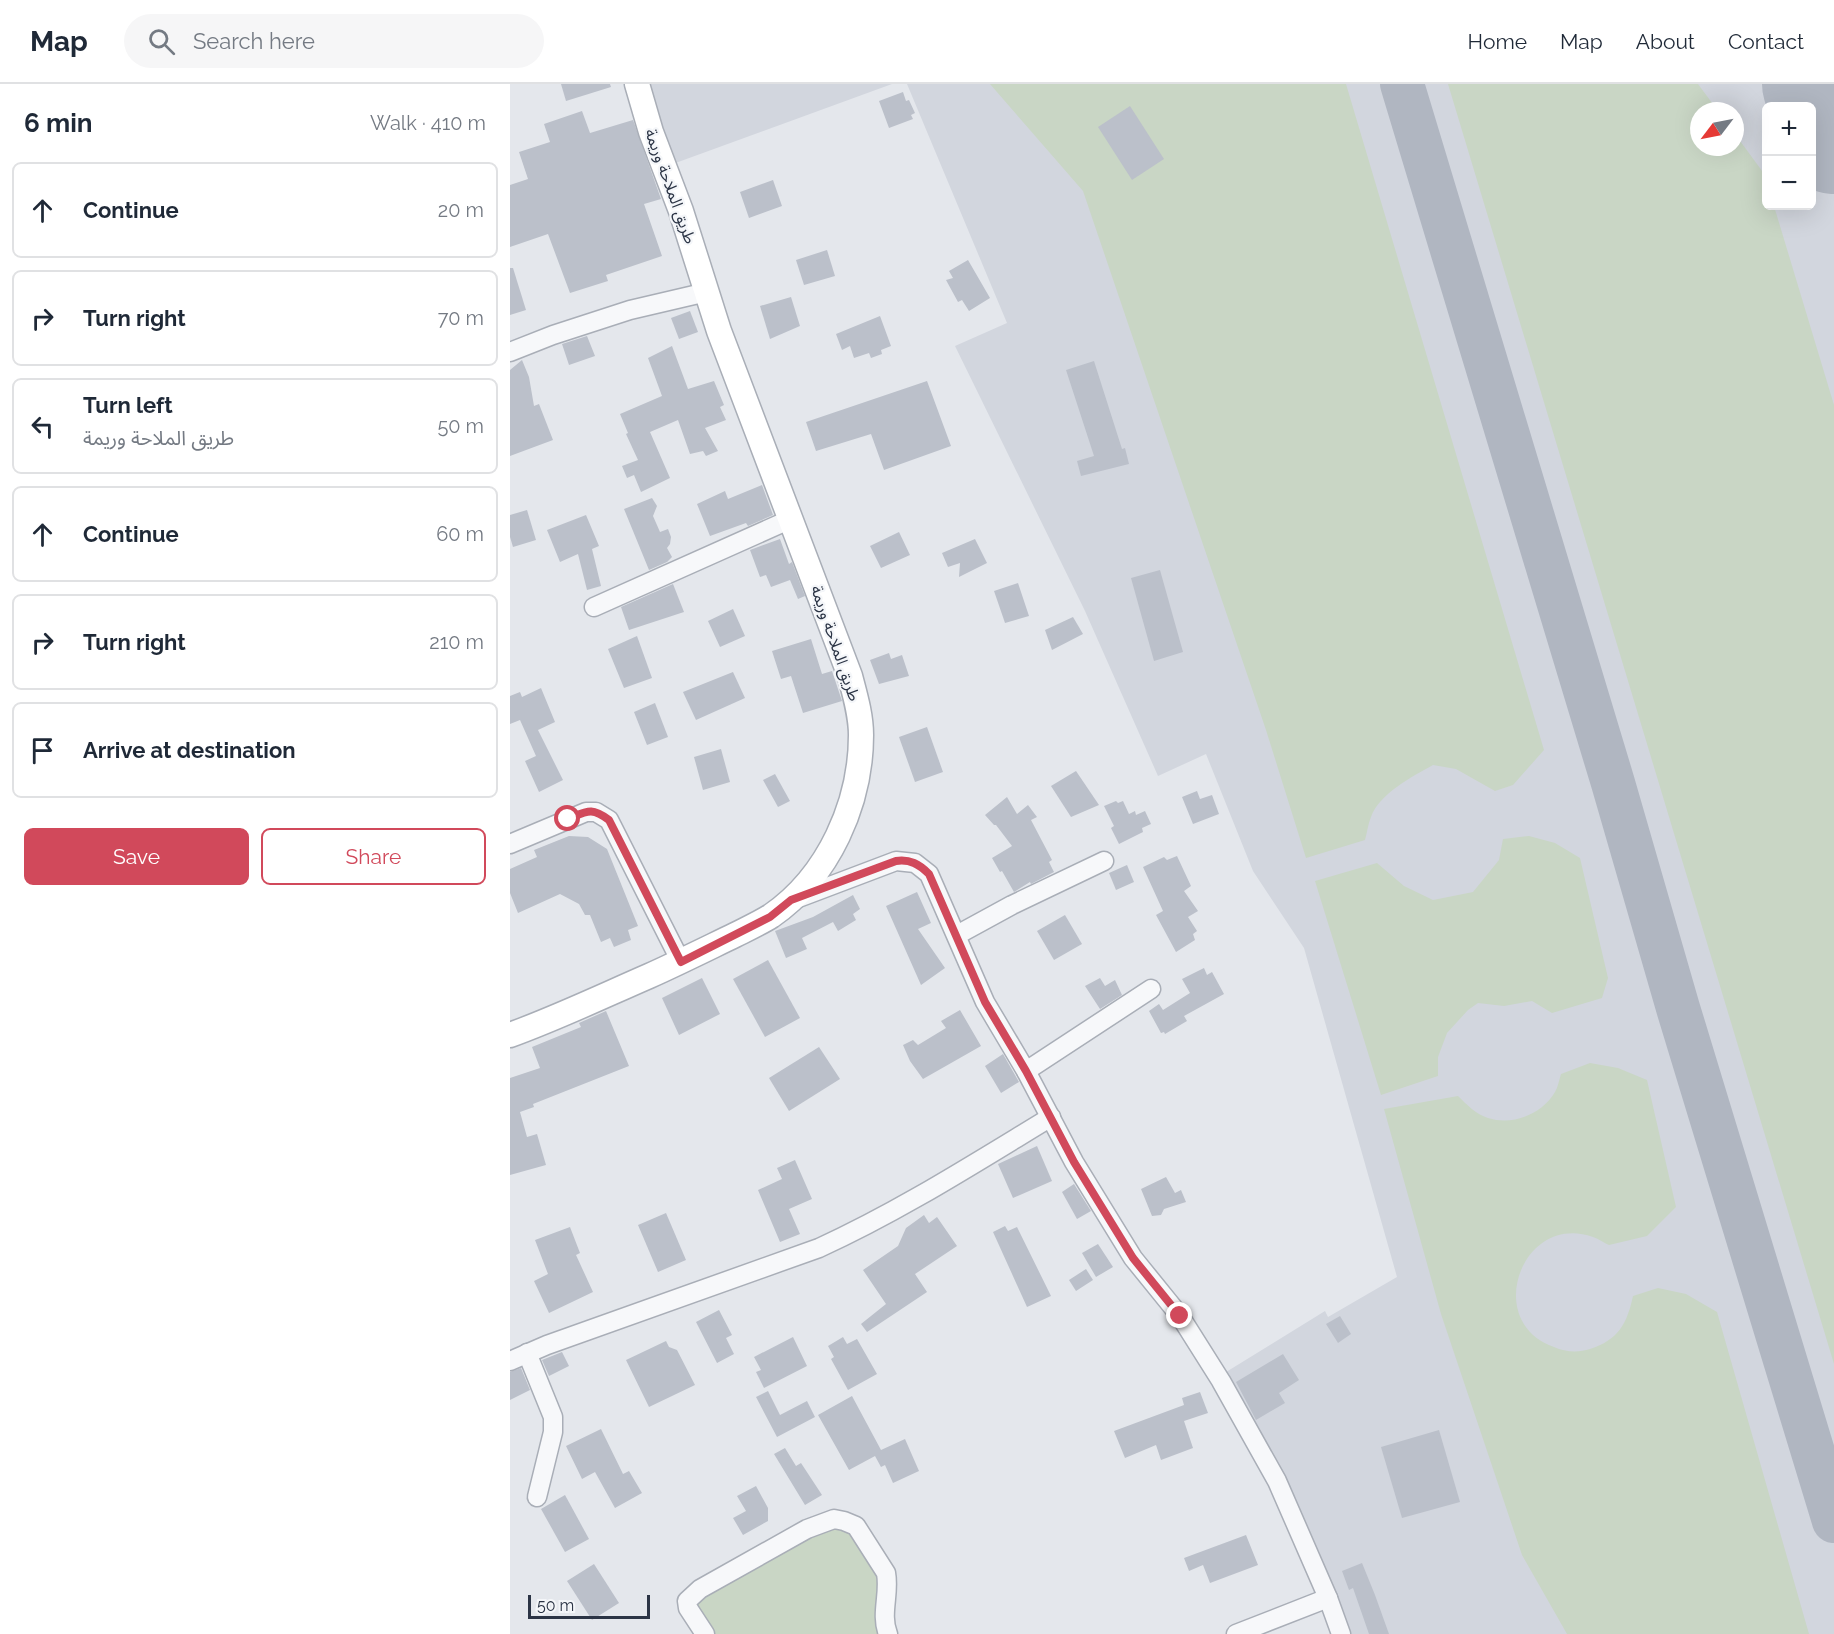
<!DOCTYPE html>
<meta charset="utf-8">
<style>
:root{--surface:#fff;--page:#f6f6f7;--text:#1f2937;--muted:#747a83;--line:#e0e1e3;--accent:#d1495b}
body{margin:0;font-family:Raleway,"Noto Sans Arabic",sans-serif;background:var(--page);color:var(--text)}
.controls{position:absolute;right:18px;top:18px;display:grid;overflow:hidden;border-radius:9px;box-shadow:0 6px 24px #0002}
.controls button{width:54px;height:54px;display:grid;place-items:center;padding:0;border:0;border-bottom:2px solid var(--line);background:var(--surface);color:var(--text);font:30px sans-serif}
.compass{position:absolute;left:1180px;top:18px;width:54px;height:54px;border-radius:50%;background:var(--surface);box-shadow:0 6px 24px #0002;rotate:238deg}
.scale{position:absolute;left:18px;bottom:15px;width:122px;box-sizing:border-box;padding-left:6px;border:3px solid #2b3445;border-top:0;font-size:16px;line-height:21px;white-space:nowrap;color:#2b3445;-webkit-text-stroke:4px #f4f6f9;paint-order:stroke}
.stop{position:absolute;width:18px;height:18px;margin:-14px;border:4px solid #d1495b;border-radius:50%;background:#fff}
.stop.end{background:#d1495b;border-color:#fff;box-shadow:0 2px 6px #0008}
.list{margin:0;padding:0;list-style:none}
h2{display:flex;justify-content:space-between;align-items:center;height:78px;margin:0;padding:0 24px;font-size:26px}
h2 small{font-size:20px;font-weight:400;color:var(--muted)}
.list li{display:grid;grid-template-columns:39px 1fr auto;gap:18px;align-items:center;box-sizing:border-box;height:96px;margin:0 12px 12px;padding:0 12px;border:2px solid var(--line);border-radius:9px}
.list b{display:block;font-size:22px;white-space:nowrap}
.list p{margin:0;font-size:20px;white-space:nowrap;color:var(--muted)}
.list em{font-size:20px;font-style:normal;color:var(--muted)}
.actions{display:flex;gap:12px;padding:18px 24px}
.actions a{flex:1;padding:14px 0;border:2px solid var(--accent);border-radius:9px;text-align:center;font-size:21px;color:var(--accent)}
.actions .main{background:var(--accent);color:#fff}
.icon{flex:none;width:33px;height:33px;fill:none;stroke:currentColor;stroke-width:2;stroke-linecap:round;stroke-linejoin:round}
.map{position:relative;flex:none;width:1324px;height:1550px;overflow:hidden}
header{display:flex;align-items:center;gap:36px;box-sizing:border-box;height:84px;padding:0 30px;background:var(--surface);border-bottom:2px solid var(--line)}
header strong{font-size:28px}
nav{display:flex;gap:33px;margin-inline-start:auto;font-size:21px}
.search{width:420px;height:54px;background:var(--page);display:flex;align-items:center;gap:15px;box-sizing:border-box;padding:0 21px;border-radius:33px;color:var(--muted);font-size:22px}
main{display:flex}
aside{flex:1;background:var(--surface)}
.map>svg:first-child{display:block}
.built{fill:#d2d6de;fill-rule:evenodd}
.green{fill:#c9d6c5}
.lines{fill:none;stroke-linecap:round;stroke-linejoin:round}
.taxiway{stroke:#b0b6c1;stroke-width:44}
.runway{stroke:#b0b6c1;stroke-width:110}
.building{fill:#bbc0ca}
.street-casing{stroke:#a9aeb7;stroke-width:21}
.secondary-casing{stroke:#a9aeb7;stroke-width:27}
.street{stroke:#f7f8fa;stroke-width:18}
.secondary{stroke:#fff;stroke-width:24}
.route{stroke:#d1495b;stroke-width:8}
.labels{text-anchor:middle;stroke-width:4.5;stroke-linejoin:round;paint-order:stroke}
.street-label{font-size:16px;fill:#2b3445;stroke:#f4f6f9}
</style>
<header>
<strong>Map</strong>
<div class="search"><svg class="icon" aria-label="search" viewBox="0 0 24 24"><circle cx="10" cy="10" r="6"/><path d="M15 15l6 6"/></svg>Search here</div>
<nav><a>Home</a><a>Map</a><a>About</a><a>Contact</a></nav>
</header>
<main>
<aside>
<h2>6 min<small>Walk · 410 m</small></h2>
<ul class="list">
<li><svg class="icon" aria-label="ahead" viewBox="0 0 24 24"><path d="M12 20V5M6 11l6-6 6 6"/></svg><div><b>Continue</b></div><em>20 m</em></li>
<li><svg class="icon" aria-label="right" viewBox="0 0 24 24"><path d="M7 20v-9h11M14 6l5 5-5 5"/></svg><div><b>Turn right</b></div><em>70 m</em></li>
<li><svg class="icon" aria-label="left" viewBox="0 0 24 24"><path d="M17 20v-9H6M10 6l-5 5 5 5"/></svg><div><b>Turn left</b><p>طريق الملاحة وريمة</p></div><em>50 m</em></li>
<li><svg class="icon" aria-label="ahead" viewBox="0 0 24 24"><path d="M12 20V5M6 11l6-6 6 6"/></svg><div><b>Continue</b></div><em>60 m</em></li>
<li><svg class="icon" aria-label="right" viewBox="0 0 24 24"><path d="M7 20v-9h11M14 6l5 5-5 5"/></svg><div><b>Turn right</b></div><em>210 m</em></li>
<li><svg class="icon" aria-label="arrive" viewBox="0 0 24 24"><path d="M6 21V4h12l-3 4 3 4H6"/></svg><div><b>Arrive at destination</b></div></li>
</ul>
<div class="actions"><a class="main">Save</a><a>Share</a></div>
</aside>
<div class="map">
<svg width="1324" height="1550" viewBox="0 0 1324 1550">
<rect width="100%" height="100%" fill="#e4e7ec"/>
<g class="built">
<polygon points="137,0 382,0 160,81"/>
<path d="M397,0H1324V1550H831L708,1293L815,1227L818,1233L887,1193L794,864L743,787L696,670L648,692L575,527L445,262L497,239ZM1256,22H1302V122H1256ZM1189,27H1225V63H1189Z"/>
</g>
<g class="green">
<path d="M480,0H836L1034,666L1003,701L985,707L946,685L923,681C903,692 869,710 861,733C858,740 857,749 855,756L796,774L756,646L573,107Z"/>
<polygon points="938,0 1188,0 1208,27 1189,27 1189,63 1225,63 1225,50 1255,91 1256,122 1264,122 1324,321 1324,1280"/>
<polygon points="1019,752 1045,759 1070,774 1098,894 1092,914 1042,929 1022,917 994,922 968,919 958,926 937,949 928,973 928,992 871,1011 805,797 867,779 894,802 923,816 963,808 989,776 993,755"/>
<path d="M1080,979L1108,984L1137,996L1166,1123L1137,1152L1099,1161C1094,1159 1089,1155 1083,1153C1012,1128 972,1238 1044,1263C1055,1268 1068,1269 1080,1265C1108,1256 1117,1240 1123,1212L1148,1204L1176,1210L1207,1228L1299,1550H1057L1012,1471L931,1230L874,1025L948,1012C957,1021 966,1030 978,1034C1003,1042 1032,1030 1045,1008C1048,1003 1049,996 1051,990Z"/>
<polygon points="334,1437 371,1482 378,1550 195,1550 180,1513 190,1505"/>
</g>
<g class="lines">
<g class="taxiway">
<polyline points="892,0 1103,699 1168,924 1324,1437"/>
<polyline points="1297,0 1310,11"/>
</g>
<polyline class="runway" points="1307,0 1324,55"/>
</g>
<g class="building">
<polygon points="51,0 100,0 101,3 56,17"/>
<polygon points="393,8 396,17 399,16 405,29 401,31 403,35 379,44 369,17"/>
<polygon points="620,22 654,75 622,96 588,43"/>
<polygon points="72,27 80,49 123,36 151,115 134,120 152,172 96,191 98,197 60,209 38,150 0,163 0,101 18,95 9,68 40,58 34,40"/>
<polygon points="263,96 272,122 239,134 230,108"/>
<polygon points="317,166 325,192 294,201 286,176"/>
<polygon points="458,176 480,214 459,227 452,216 448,218 436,196 443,194 439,187"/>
<polygon points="0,184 3,184 16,226 0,231"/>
<polygon points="281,213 290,242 260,255 250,222"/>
<polygon points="180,227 188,248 169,255 161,234"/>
<polygon points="370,232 381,262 371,266 372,270 361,274 359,269 344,274 340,262 332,266 326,250"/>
<polygon points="77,252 85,272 59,281 52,260"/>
<polygon points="162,262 178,305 204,297 214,321 210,323 216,336 195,344 208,367 196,372 193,367 180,370 168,336 140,348 160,394 131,408 124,391 117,394 112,382 128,376 116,350 118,349 110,330 152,312 138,274"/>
<polygon points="12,276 19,293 24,322 29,320 43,356 0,372 0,286"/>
<polygon points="584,277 612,365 615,364 619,380 571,392 567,377 584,372 556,286"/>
<polygon points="417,297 441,362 374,386 361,350 306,367 296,338"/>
<polygon points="252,401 263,431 238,442 236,439 200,452 187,420 215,407 218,415"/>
<polygon points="142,414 147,422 143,432 150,448 158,445 161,453 160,460 157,464 162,473 157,478 139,486 114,425"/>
<polygon points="17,426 26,456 3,463 0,453 0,431"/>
<polygon points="76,431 89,462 82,465 91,502 77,506 68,470 50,478 37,446"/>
<polygon points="389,448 400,471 371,484 360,462"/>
<polygon points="270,455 279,480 282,478 295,512 288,515 280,496 261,503 256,491 250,493 240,466"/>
<polygon points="465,455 477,479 449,493 450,479 438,483 432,469"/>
<polygon points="650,486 673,568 644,577 621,494"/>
<polygon points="508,499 519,532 495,539 484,507"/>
<polygon points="163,500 174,528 119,546 111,523"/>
<polygon points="223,525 235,552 210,563 198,537"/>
<polygon points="563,533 573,550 542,566 535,546"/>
<polygon points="127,552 142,594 114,604 98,565"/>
<polygon points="301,555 312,590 322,587 332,617 293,629 281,592 271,595 262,567"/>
<polygon points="379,569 381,575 392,571 399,592 369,600 360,576"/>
<polygon points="223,588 235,614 186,636 173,608"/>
<polygon points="31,604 45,638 28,646 53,696 29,708 15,677 26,672 10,636 0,640 0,612 10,608 12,613"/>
<polygon points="145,619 158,653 137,661 124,628"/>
<polygon points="417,643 433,688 405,698 389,653"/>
<polygon points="211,665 220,698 193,706 184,673"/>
<polygon points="566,687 589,721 561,733 541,702"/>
<polygon points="265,690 280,717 268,723 253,696"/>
<polygon points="687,707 690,715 702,711 709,730 683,740 672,713"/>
<polygon points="497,713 507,730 518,721 527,733 521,736 542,776 539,778 544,788 521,800 520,798 504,808 492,787 490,788 482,774 502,762 486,741 484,741 475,731"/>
<polygon points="606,717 608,719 613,717 619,730 625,727 626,731 635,727 641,740 632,744 633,748 609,760 601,744 604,742 594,722"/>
<polygon points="59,752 78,753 97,765 128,842 118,846 121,856 104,863 100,854 91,858 80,831 75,831 69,820 50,810 8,829 0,809 0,785 27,773 24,766"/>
<polygon points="667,772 681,802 674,807 688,827 678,833 687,847 683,850 685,856 666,868 646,831 653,827 633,783 654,773 657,776"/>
<polygon points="617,781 624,798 606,806 599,789"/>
<polygon points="407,808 421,839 408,845 435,884 411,901 376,822"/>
<polygon points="343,811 350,825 343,830 346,836 328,847 323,838 292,854 297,865 276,874 265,847 303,833"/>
<polygon points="555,831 572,860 544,876 527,847"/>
<polygon points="258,876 290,934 255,953 223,895"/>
<polygon points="694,884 697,891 702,888 714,910 674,932 677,937 655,950 654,948 651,949 639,927 649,920 653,926 680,909 672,895"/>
<polygon points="192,894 210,930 169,951 152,914"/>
<polygon points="590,894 595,902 605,896 612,911 590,925 575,902"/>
<polygon points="450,926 471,962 413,995 400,977 393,961 403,956 408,961 436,944 431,937"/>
<polygon points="96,927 119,982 23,1020 24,1023 10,1028 17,1053 27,1050 36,1081 0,1091 0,994 30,984 22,963 71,943 69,939"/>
<polygon points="309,963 330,995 279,1027 259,994"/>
<polygon points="493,970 509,998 491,1009 475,982"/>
<polygon points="527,1062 542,1097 503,1114 488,1080"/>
<polygon points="285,1076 302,1115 279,1125 290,1150 270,1158 248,1106 272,1095 267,1084"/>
<polygon points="656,1093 665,1109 671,1106 676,1118 654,1125 651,1131 642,1132 631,1105"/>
<polygon points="564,1100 581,1127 567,1135 552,1108"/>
<polygon points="156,1129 176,1176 148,1188 128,1141"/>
<polygon points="414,1131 419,1139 427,1133 447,1162 405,1190 417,1208 357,1248 351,1240 376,1220 353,1186 388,1162 396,1144"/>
<polygon points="495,1142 498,1147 507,1143 541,1212 517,1223 483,1148"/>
<polygon points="60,1143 70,1169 66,1171 83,1208 39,1229 24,1197 38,1190 25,1156"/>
<polygon points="588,1160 603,1183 586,1193 572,1169"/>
<polygon points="576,1185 583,1196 566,1207 559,1196"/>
<polygon points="209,1226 222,1251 216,1254 224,1270 207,1279 186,1238"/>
<polygon points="830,1232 841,1250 828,1259 816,1240"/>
<polygon points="283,1253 297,1282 254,1304 246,1288 251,1286 244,1273"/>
<polygon points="333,1253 337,1260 347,1255 367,1290 338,1306 321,1275 324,1273 318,1262"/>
<polygon points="156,1257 159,1263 167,1266 185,1301 139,1323 116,1276"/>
<polygon points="52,1268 59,1282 39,1292 32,1276"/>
<polygon points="773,1270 789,1296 769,1309 775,1319 746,1336 726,1298"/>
<polygon points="11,1284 20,1306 0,1316 0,1288"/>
<polygon points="258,1307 270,1331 297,1317 305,1333 267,1353 246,1313"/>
<polygon points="690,1308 698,1329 674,1337 683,1364 651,1376 646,1361 615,1374 604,1347 674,1321 672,1314"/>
<polygon points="342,1312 371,1366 395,1355 409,1387 383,1399 375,1381 371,1383 365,1372 339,1386 308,1331"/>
<polygon points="91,1345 113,1390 119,1387 132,1409 105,1424 85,1388 72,1395 56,1362"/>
<polygon points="929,1346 950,1418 892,1434 871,1363"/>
<polygon points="275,1364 286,1382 291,1379 312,1411 295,1421 264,1370"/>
<polygon points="246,1402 258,1424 258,1437 233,1451 223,1434 236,1427 227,1412"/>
<polygon points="55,1411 79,1455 55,1468 31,1425"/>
<polygon points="736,1451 748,1481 700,1499 693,1481 679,1487 674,1474"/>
<polygon points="852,1479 865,1511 879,1550 859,1550 843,1504 839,1506 832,1487"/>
<polygon points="84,1480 109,1519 82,1536 57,1497"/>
</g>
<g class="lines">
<defs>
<g id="street">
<polyline points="0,268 43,251 120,226 197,208"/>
<polyline points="84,523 281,435"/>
<polyline points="0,760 76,728 86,728 99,736 171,878"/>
<polyline points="283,816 386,777 405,779 419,790 475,918 516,987 564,1078 623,1174 670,1232 711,1297 767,1397 818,1514 831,1550"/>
<polyline points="447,851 502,821 594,777"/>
<polyline points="516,987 641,905"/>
<polyline points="17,1269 43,1333 43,1348 27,1413"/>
<path d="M0,1277L37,1261L309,1164C390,1127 465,1079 541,1033"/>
<path d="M195,1550L178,1524L177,1517L190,1505L297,1445L324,1435L334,1437L346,1442L376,1489C380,1510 370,1530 378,1550"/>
<polyline points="726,1550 818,1514"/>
</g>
<path id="secondary" d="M0,951C47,934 93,912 139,892C168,879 196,865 225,851C237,845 250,839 261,832C319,792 351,719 351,651C351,631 345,611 340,592L209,247L171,127L141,48L127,0"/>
</defs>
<use href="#street" class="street-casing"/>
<use href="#secondary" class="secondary-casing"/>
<use href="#street" class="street"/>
<use href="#secondary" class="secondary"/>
</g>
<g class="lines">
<path class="route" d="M58,735C78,727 81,723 99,736L171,878L260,833L281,816L386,777C400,775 409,780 419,790L475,918L516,987L564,1078L623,1174L670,1232"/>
</g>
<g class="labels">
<g class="street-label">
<text transform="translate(161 102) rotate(70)" y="6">طريق الملاحة وريمة</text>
<text transform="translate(326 559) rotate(71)" y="6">طريق الملاحة وريمة</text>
</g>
</g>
</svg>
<div class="controls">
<button>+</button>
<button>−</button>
</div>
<svg class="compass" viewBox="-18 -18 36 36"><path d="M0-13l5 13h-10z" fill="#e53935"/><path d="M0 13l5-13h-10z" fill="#747a83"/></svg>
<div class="scale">50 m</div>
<div class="stop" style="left:58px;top:735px"></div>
<div class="stop end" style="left:670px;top:1232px"></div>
</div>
</main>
